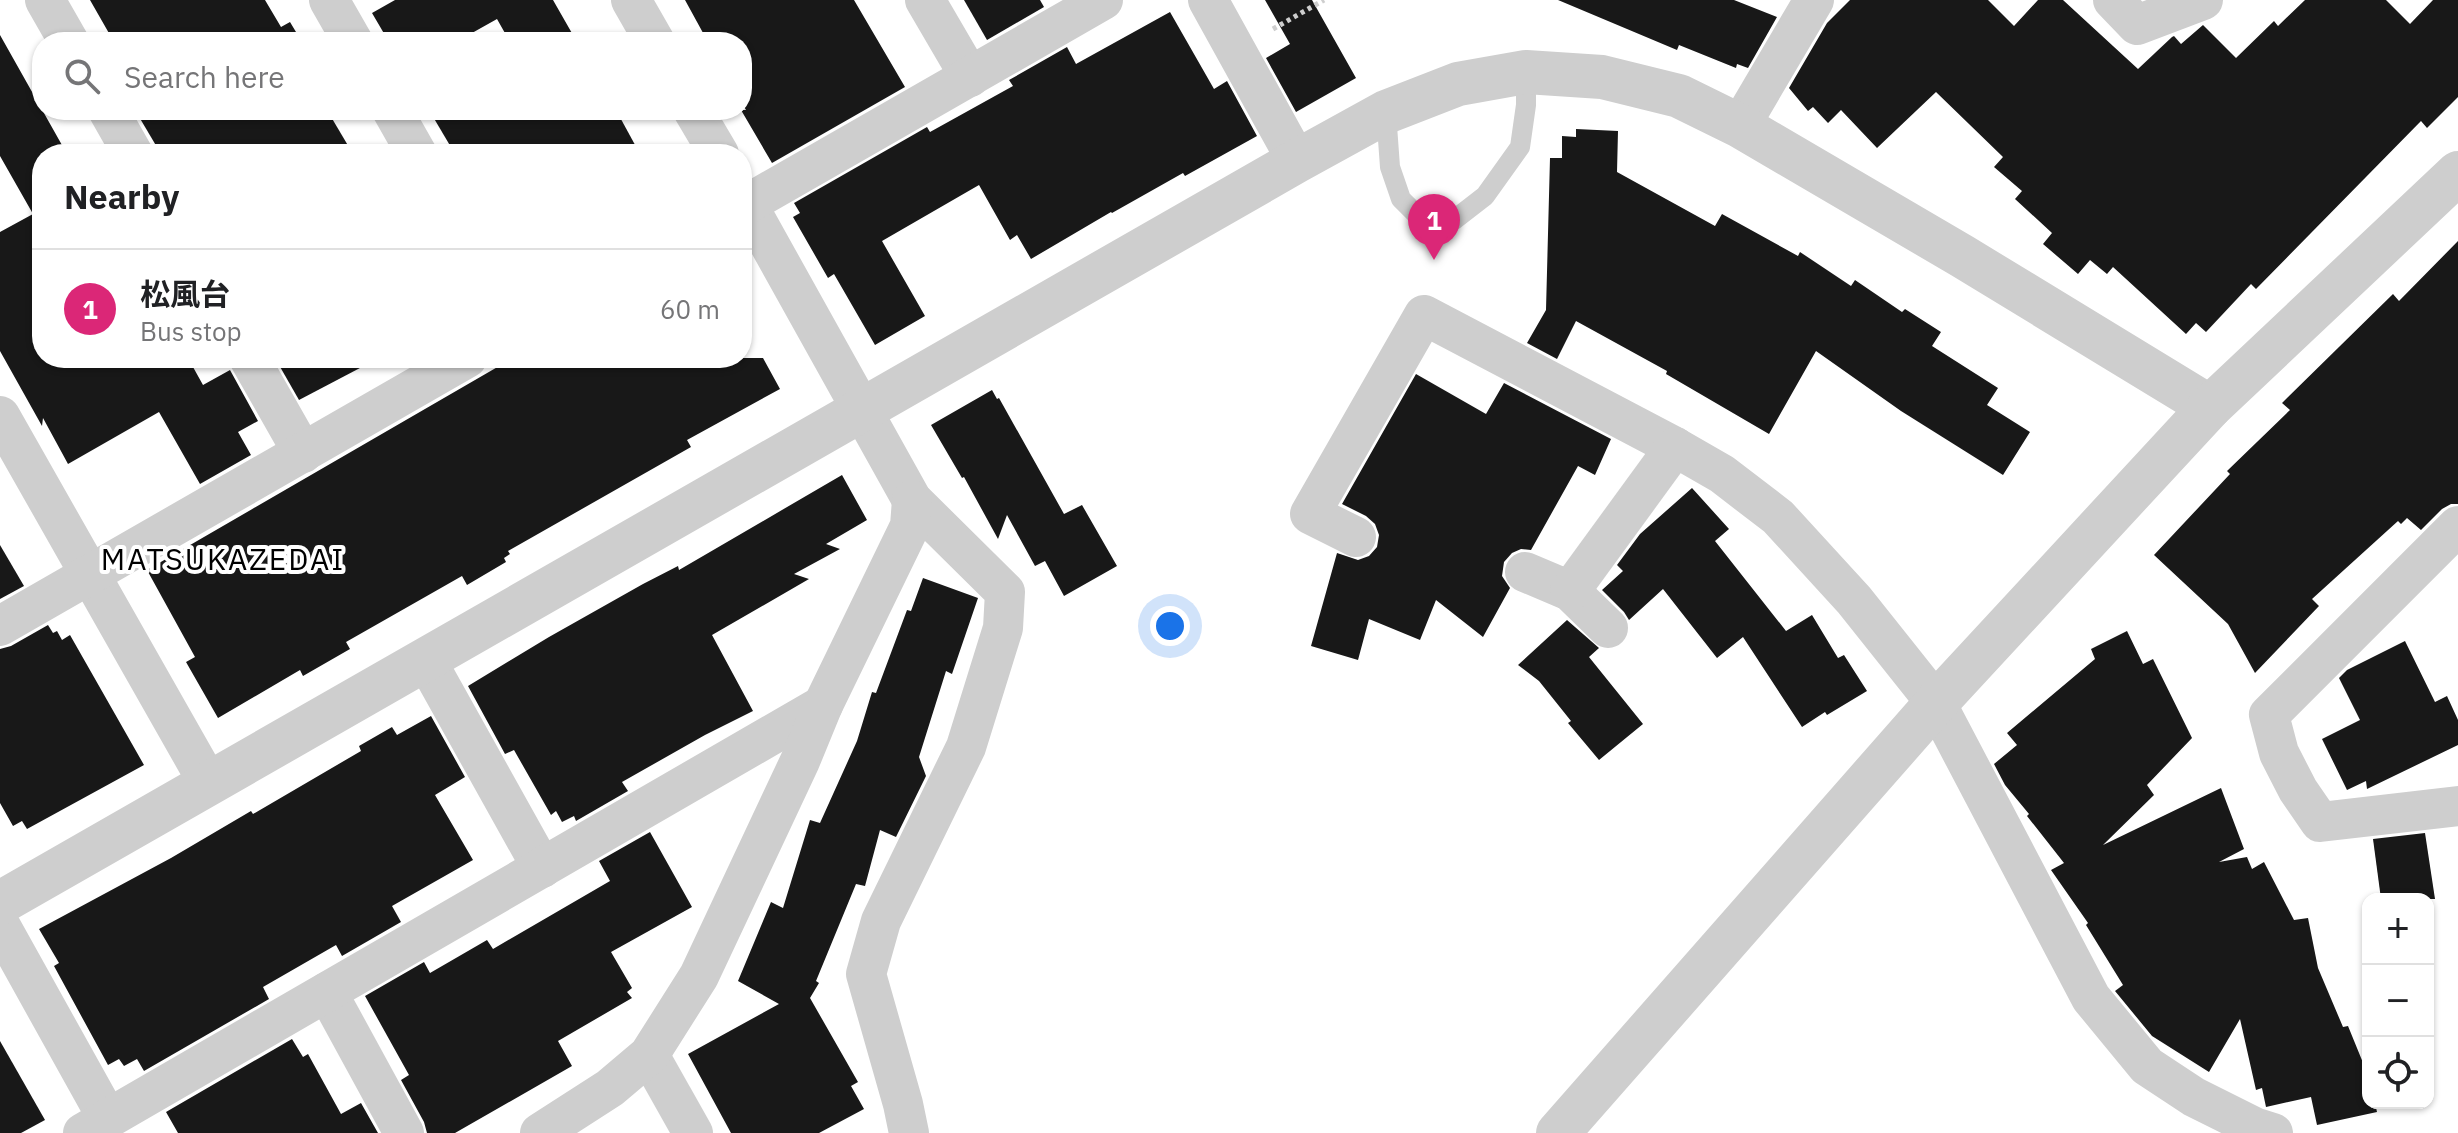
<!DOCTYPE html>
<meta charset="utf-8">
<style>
:root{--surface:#fff;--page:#f6f6f6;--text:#202124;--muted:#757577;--line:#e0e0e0;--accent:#db2777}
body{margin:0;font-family:"IBM Plex Sans","Noto Sans JP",sans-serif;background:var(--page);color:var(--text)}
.controls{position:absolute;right:24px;bottom:24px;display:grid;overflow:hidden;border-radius:16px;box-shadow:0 2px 6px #0004}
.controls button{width:72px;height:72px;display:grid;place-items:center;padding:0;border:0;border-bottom:2px solid var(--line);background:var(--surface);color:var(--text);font:40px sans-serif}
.you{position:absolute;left:1170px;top:626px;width:28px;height:28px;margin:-20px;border:6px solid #fff;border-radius:50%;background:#1a73e8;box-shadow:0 0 0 12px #1a73e833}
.badge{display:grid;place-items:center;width:52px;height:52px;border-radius:50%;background:var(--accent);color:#fff;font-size:26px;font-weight:700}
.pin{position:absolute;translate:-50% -66px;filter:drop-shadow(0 2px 4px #0008)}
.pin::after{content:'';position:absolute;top:42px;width:28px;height:24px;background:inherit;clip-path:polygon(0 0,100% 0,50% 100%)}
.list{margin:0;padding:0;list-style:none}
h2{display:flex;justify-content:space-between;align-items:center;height:104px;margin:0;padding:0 32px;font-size:34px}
h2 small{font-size:26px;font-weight:400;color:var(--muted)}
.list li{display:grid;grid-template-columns:52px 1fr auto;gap:24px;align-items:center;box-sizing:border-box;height:120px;padding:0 32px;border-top:2px solid var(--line)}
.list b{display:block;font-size:30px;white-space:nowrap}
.list p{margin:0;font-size:26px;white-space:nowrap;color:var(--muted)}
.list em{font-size:26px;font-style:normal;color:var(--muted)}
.icon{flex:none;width:44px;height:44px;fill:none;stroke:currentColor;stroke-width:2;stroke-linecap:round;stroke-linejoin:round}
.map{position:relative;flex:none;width:2458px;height:1133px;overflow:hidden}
.search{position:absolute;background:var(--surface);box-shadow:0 2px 6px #0004;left:32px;top:32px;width:720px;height:88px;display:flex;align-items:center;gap:20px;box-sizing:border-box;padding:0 28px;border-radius:32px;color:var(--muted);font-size:30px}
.panel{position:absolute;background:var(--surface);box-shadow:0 2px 6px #0004;left:32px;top:144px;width:720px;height:224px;border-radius:32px}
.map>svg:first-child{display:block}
.building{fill:#181818}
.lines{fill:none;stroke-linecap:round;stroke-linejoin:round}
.path{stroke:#cecece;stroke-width:5;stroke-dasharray:4 4;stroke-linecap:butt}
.service{stroke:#cecece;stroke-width:20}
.minor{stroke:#cecece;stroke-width:40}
.tertiary{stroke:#cecece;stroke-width:44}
.labels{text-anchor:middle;stroke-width:8;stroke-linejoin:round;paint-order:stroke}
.neighbourhood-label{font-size:30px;letter-spacing:2px;fill:#000;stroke:#fff}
</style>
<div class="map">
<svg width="2458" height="1133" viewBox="0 0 2458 1133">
<rect width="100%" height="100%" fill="#fff"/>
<g class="building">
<polygon points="90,0 265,0 281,27 290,22 302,42 114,42"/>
<polygon points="395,0 553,0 577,42 510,42 497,19 456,42 389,42 372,13"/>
<polygon points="685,0 854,0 905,87 772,163 741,110 746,110 742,103 742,42 708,42"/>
<polygon points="964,0 1040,0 1044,7 987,40"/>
<polygon points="1265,0 1312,0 1356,78 1296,112 1266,58 1290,44"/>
<polygon points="1558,0 1734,0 1777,17 1748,68 1737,64 1736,68 1679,45 1677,50"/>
<polygon points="1850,0 1988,0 2014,26 2038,0 2063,0 2138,69 2172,37 2174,36 2181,44 2203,25 2236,58 2274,21 2278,26 2305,0 2386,0 2410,24 2433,0 2458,0 2458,97 2427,128 2421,121 2256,289 2251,284 2206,332 2196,323 2186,334 2113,267 2107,274 2090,260 2078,274 2043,244 2052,233 2015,199 2022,191 1994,167 2003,157 1936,92 1877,148 1841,110 1828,123 1813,107 1808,111 1789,88 1827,23"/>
<polygon points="1170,12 1214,89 1227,81 1257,136 1185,176 1183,173 1112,213 1111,212 1031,259 1017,235 1010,240 979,185 882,241 925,316 875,345 834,274 828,278 793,217 800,213 794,203 927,127 930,132 1013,86 1009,80 1067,47 1076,64"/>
<polygon points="0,35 67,154 42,154 42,358 188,358 203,385 230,370 258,421 238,432 251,455 200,484 159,412 68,464 43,418 42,426 0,351 0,232 33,214 0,156"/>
<polygon points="135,110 327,110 353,154 161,154"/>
<polygon points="429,110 616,110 640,154 455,154"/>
<polygon points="1576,129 1618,131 1617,172 1715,226 1722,214 1798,256 1800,252 1851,286 1855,280 1902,312 1905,309 1941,332 1932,346 1998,388 1987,405 2030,432 2003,475 1901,411 1816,351 1769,434 1666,374 1667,371 1576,321 1557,359 1527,343 1546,310 1550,158 1562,158 1562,136 1576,137"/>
<polygon points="2458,241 2458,504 2451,504 2442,509 2421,530 2407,518 2401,524 2398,521 2312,599 2319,606 2255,673 2228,624 2154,555 2230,474 2227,471 2290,410 2282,403 2393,294 2399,301"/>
<polygon points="275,358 379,358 299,400"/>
<polygon points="513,358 763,358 780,389 687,440 691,447 508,551 510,554 504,558 506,562 467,585 462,576 346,642 350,649 303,676 300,670 218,718 186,662 195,657 147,570"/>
<polygon points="1416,374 1486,414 1504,383 1611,439 1595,475 1578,466 1531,550 1521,549 1512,553 1504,562 1502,576 1510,588 1483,637 1436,600 1420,640 1369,619 1358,660 1311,646 1337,553 1358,560 1369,556 1377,547 1379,535 1375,524 1366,516 1342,504"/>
<polygon points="992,390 997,399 999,398 1064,514 1082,505 1117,566 1064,596 1045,561 1035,566 1007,515 998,539 964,477 962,478 931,425"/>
<polygon points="842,475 867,520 826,544 840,549 794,574 809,579 712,635 753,711 705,735 622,782 628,791 576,821 574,816 562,822 556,811 551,815 514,750 505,754 468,686 549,637 643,584 678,566 679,570"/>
<polygon points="1692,488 1729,529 1715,541 1786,631 1812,615 1838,658 1844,655 1867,691 1827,715 1825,712 1802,727 1743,637 1717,658 1663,589 1629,620 1624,612 1602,590 1623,571 1617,565 1640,534"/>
<polygon points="0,545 24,586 0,599"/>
<polygon points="923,578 978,598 952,674 946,671 919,757 926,776 896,837 880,830 865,886 856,884 816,981 819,983 810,998 858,1082 851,1086 864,1109 819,1133 731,1133 688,1054 779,1004 738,981 771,902 783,908 810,820 820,823 857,741 872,692 876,693 907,610 911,611"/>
<polygon points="1567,620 1599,648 1589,657 1643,724 1599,760 1568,723 1571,721 1539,681 1518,665"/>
<polygon points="48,625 53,633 57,631 62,640 70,635 144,765 27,829 22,821 13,826 0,803 0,649 11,646"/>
<polygon points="2127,631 2143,664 2153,659 2192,738 2147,785 2154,795 2103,845 2221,788 2244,849 2219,862 2247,857 2252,869 2264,862 2294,920 2308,918 2318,968 2343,1027 2348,1026 2368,1075 2368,1103 2375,1103 2377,1112 2317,1125 2311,1097 2266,1107 2262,1088 2256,1090 2240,1019 2209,1072 2152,1036 2115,991 2123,985 2086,925 2088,923 2051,870 2064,863 2027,816 2029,814 2005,785 1994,764 2017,745 2007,733 2095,659 2091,649"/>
<polygon points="2405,641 2435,702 2447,696 2458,720 2458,745 2367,789 2366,781 2347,790 2322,739 2360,720 2339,678 2347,670"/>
<polygon points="431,716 465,777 435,795 473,860 392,906 401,922 342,956 336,945 263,987 269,999 144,1071 137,1059 124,1066 119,1059 108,1065 54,966 59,963 39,929 171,858 251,811 253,814 361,751 359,746 392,727 397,735"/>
<polygon points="650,832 692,907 611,952 632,988 627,992 632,998 558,1041 572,1066 455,1133 427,1133 424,1122 401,1080 409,1075 365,996 424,962 430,973 487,940 493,949 610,881 599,861"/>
<polygon points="2425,833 2435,899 2381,899 2373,839"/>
<polygon points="292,1039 303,1057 308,1054 341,1114 361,1103 378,1133 178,1133 166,1112"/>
<polygon points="0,1041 45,1120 21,1133 0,1133"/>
</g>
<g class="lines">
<polyline class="path" points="1273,29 1324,0"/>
<polyline class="service" points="1386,112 1390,167 1401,199 1421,219 1454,220 1485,196 1520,147 1526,105 1526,72"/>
<g class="minor">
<polyline points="45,0 69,42"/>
<polyline points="329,0 353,42"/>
<polyline points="631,0 655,42"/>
<polyline points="925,0 970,77"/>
<polyline points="1208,0 1297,161"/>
<polyline points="2113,0 2137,25 2203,0"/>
<polyline points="108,110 133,154"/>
<polyline points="392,110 417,154"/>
<polyline points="693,110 719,154"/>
<polyline points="1740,126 1814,0"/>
<polyline points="742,195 912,500 1005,592 1003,628 966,747 881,921 866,974 903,1104 909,1133"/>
<polyline points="742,207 1103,0"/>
<polyline points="249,358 303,453"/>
<polyline points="0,416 209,784"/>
<polyline points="2458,526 2269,715 2279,753 2298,790 2320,822 2458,806"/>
<polyline points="1356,537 1310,514 1424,315 1675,447 1722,474 1778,517 1854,600 1936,703 2091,998 2147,1066 2194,1097 2254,1127 2273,1133"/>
<polyline points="1525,572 1570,591 1608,628"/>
<polyline points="1570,591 1675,447"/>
<polyline points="0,626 467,358"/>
<polyline points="426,660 542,868"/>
<polyline points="0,925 108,1119"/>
<polyline points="327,992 404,1133"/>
<polyline points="649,1055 693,1133"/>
<polyline points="83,1133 823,705"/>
<polyline points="540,1133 610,1088 649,1055 699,976 800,761 823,705 910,526 912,500"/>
</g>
<g class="tertiary">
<polyline points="0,903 1297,161 1386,112 1458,84 1526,72 1602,77 1679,96 1740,126 1962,256 2210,407"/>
<polyline points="1558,1133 1936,703 2210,407 2458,173"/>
</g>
</g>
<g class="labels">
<g class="neighbourhood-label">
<text x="223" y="570">MATSUKAZEDAI</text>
</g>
</g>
</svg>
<div class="controls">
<button>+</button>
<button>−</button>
<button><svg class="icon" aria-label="locate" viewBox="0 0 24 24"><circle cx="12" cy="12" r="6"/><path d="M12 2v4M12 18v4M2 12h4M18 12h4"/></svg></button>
</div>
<div class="you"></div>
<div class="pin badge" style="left:1434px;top:260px">1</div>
<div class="search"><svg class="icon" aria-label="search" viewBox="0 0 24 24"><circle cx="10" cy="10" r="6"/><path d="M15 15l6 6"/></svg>Search here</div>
<section class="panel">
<h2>Nearby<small></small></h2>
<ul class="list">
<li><span class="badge">1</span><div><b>松風台</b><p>Bus stop</p></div><em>60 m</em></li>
</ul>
</section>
</div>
